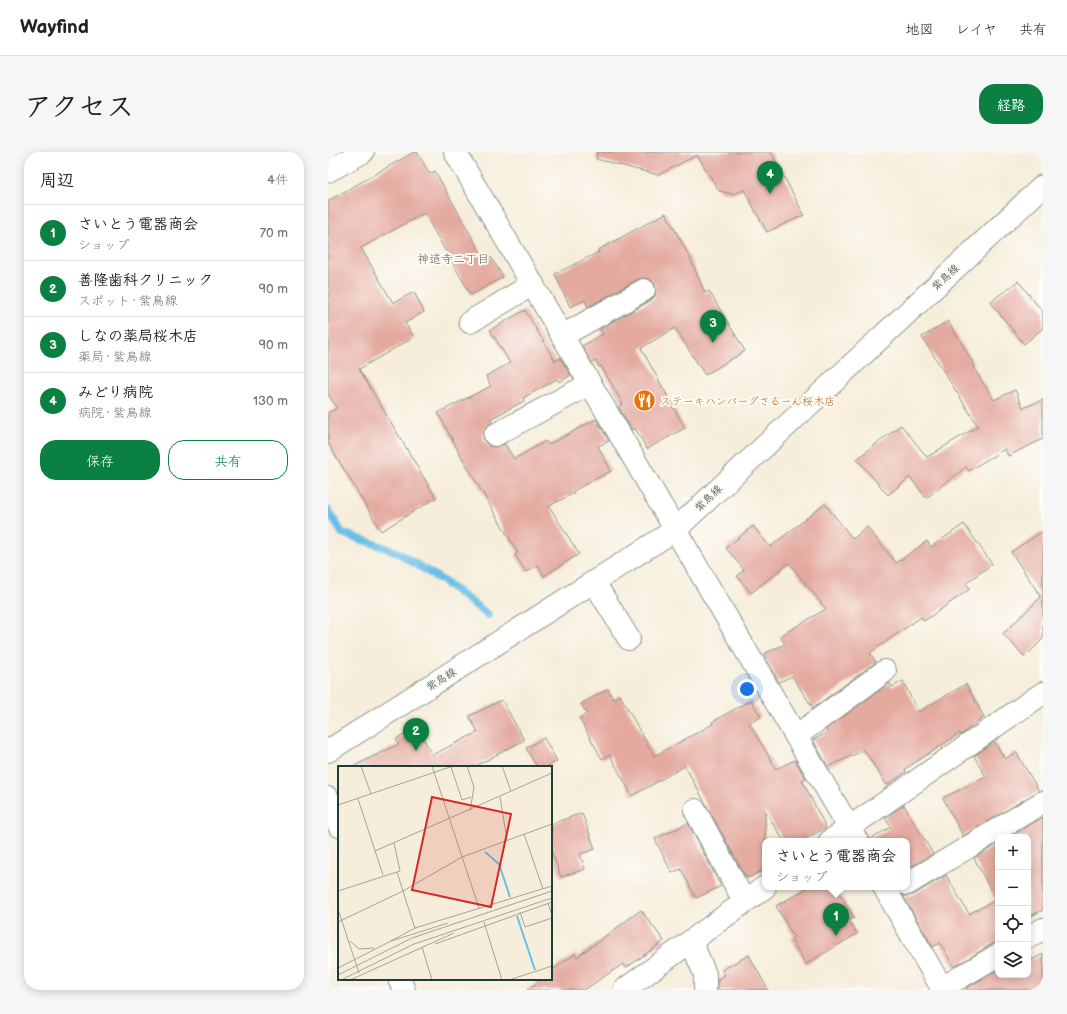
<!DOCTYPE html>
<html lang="ja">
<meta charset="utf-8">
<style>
:root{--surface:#fff;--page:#f6f6f6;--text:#222;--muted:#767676;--line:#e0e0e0;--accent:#0b8043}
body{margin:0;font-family:"Balsamiq Sans","Klee One",sans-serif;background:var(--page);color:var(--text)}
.controls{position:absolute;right:12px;bottom:12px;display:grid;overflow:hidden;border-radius:8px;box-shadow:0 2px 10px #0003}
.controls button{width:36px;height:36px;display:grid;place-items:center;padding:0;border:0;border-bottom:1px solid var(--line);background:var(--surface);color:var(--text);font:20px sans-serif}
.you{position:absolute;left:419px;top:537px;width:14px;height:14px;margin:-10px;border:3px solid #fff;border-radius:50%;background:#1a73e8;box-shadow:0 0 0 6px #1a73e833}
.badge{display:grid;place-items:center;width:26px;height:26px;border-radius:50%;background:var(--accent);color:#fff;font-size:13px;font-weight:700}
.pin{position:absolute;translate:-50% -33px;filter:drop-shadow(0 1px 2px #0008)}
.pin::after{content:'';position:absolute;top:21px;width:14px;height:12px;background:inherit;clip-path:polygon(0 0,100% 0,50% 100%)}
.popup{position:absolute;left:434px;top:686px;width:148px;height:52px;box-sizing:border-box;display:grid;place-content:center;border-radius:8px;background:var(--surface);filter:drop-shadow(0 1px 3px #0005);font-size:13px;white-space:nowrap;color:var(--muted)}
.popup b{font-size:15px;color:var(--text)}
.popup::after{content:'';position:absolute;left:50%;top:100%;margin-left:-8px;border:8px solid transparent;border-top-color:var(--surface)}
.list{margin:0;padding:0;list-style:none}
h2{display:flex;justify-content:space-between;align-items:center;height:52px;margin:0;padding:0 16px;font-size:17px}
h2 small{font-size:13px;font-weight:400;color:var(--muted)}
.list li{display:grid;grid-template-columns:26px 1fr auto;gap:12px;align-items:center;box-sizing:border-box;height:56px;padding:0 16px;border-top:1px solid var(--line)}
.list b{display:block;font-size:15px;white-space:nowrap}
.list p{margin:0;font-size:13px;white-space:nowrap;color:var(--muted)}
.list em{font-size:13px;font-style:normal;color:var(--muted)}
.actions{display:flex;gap:8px;padding:12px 16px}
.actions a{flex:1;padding:9px 0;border:1px solid var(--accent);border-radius:16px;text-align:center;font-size:14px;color:var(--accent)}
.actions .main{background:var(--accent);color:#fff}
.icon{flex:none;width:22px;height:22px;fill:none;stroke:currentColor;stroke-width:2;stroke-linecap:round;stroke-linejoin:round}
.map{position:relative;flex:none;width:715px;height:838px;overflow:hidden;border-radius:16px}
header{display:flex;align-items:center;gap:24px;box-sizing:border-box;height:56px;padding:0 20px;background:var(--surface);border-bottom:1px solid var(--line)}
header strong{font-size:19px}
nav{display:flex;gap:22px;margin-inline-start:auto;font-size:14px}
.intro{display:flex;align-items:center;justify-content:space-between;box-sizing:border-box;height:96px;padding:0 24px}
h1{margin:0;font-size:28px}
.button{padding:10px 18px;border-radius:16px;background:var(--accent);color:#fff;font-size:14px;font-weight:700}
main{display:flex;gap:24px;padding:0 24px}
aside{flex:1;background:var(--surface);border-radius:16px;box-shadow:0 2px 10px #0003}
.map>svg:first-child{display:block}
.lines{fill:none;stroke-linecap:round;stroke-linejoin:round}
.stream{stroke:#6abfe6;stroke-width:8}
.building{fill:#e4aaa0}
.minor-casing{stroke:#8a9587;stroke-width:24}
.minor{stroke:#fff;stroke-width:22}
.labels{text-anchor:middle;stroke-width:4;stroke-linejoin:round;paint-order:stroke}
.street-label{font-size:11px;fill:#1f3d34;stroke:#fdfcf7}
.food-label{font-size:11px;fill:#c56008;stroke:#fdfcf7;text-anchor:start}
.neighbourhood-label{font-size:12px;fill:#64635a;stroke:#fdfcf7}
.inset-river{fill:none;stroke:#6abfe6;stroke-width:2}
.inset-road{fill:none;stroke:#a0a798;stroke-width:1}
.view{fill:#d62828;fill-opacity:0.15;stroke:#d62828;stroke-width:2}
.inset-edge{fill:none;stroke:#1f3d34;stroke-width:2}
</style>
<header>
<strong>Wayfind</strong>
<nav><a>地図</a><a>レイヤ</a><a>共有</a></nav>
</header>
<div class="intro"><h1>アクセス</h1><a class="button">経路</a></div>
<main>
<aside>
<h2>周辺<small>4件</small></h2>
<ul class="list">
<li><span class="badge">1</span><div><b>さいとう電器商会</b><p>ショップ</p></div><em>70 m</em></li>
<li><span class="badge">2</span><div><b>善隆歯科クリニック</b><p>スポット · 紫鳥線</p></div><em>90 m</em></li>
<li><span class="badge">3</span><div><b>しなの薬局桜木店</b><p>薬局 · 紫鳥線</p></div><em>90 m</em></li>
<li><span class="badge">4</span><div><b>みどり病院</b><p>病院 · 紫鳥線</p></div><em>130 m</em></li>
</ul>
<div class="actions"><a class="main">保存</a><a>共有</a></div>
</aside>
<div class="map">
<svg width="715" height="838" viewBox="0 0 715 838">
<rect width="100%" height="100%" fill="#fdfcf7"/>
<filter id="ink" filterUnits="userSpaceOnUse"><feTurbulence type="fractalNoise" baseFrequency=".025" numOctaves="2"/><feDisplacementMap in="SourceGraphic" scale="8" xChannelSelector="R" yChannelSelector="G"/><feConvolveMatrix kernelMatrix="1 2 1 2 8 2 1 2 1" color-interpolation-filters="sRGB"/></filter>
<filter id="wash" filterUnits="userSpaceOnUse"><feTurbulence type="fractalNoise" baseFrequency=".012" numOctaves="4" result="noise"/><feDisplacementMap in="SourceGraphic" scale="16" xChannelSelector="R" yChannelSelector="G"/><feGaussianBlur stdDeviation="0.9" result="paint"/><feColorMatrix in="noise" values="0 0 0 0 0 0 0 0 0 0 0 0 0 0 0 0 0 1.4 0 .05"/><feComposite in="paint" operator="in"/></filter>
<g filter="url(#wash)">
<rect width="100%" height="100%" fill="#f6edda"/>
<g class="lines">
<polyline class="stream" points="0,358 14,381 67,399 115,429 160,463"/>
</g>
<g id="blocks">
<g class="building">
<polygon points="86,0 89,0 102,22 107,19 157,108 163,105 175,125 143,143 96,61 33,96 65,151 86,140 96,160 77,171 86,185 31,217 108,346 53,379 0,291 0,261 9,256 0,242 0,49"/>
<polygon points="269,0 443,0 476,63 439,80 416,38 405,42 391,39 369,3 330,23 268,7"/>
<polygon points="338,61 362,106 377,141 381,139 417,199 377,223 347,176 313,196 357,276 319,297 307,276 304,278 290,255 295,252 273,214 271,215 268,209 264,211 254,194 275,182 272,177 322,149 327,144 328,138 327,132 322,127 316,126 310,127 260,155 257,148 242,155 227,122 271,100 270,98"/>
<polygon points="690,129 715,160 715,176 696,192 662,150"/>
<polygon points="197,158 227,209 232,206 243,223 231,230 229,227 195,246 196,249 162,267 164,270 157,276 155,282 156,289 161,294 166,295 177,292 186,307 218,289 220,293 268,267 281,289 270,294 283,319 245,339 246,341 221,354 251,402 216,424 210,413 198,420 187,403 190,401 133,304 110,261 163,234 158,224 182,211 162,178"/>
<polygon points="620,169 647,214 645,215 666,248 687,238 695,256 715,248 715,287 680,304 677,297 640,319 638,315 598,346 582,325 560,343 529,307 573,273 599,305 650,274 594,185"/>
<polygon points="497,352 525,387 539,375 568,411 599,389 603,395 636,372 664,412 638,431 642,437 596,469 593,465 542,501 548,510 485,556 464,524 451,530 436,502 457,492 452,484 498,457 461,411 423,441 409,424 416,418 398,396 425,374 442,395"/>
<polygon points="715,379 715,487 697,505 675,482 713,445 683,400"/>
<polygon points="575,529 590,560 638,532 656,565 633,583 632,581 577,617 578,620 559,633 536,598 500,615 485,588 500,580 498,577 562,531 564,535"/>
<polygon points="280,537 285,547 292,543 326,604 385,572 384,570 423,548 433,565 421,571 448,617 467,608 478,626 474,628 498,676 472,689 456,689 437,659 437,717 420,726 417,722 416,722 357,614 304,644 282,603 274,607 251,566 259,562 253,552"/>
<polygon points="174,548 196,588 146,615 24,615 71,592 68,587 90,576 104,603 150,580 141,564"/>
<polygon points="216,586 229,609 219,615 209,615 198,596"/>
<polygon points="666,590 677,607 688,600 711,639 635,684 615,646 658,625 646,604"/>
<polygon points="576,653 605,702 579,717 579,689 541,688 563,675 557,666"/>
<polygon points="254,661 267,697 252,702 257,717 233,725 223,698 223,672"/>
<polygon points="715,665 715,758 700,765 700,685 681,685"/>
<polygon points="360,671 393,734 368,746 353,717 344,721 327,687"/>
<polygon points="670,692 670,791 664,792 626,815 612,791 605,795 575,744 580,744 585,743 618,723 641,762 668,748 646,706"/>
<polygon points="481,735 508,735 526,766 521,768 529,782 478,812 463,787 466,785 448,754"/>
<polygon points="313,758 336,789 298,816 295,812 256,838 199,838 214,827 223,827 223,820 225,819 224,818 247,802 249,805"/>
<polygon points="700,802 704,808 715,802 715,833 707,838 639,838 638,836 670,818 670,823 700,823"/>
<polygon points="421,803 440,838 390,838 390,827 397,823 394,818"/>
</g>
</g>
</g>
<g filter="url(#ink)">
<use href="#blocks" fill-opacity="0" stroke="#8a9587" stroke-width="1"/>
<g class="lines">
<defs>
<g id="minor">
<polyline points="127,0 529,689"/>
<polyline points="0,19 35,0"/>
<polyline points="142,170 205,132"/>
<polyline points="234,184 316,138"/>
<polyline points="167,283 262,232"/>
<polyline points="266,430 301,487"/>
<polyline points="468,584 557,519"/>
<polyline points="0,599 347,378 715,34"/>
<polyline points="0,646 11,674"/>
<polyline points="367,658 416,749"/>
<polyline points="502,689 715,541"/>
<polyline points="579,732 715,650"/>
<polyline points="556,735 615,838"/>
<polyline points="700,785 715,777"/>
<polyline points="363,789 377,822 377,838"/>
<polyline points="71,827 76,838"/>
<polyline points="614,836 670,803"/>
<polyline points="296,838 437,735"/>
</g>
</defs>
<use href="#minor" class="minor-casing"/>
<use href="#minor" class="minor"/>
</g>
</g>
<defs>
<symbol id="restaurant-disc" viewBox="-11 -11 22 22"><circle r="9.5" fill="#e8710a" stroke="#fdfcf7"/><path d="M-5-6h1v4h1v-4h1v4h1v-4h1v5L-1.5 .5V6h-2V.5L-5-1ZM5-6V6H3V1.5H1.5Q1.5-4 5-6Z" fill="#fff"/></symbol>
</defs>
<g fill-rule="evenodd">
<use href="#restaurant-disc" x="304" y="236" width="25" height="25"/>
</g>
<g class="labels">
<g class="street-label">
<text transform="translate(617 125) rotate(-43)" y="4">紫鳥線</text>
<text transform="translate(380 346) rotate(-44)" y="4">紫鳥線</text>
<text transform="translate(113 527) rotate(-32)" y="4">紫鳥線</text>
</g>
<g class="food-label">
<text x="332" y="253">ステーキハンバーグさるーん桜木店</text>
</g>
<g class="neighbourhood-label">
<text x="125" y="111">神道寺二丁目</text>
</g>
</g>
<g transform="translate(10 614)">
<rect width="214" height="214" fill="#f6edda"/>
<path class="inset-river" d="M147,86L161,98L172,131M179,150L197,204"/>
<path class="inset-road" d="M23,0L33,28M94,0L141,142M129,0L136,21L132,45M164,0L173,25M113,1L124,34L133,31M162,31L169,74M20,33L45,109M0,39L115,0M186,68L205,123M37,85L214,7M59,106L77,163M0,125L62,105L56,77M210,137L214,149M0,143L21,207M182,146L187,161L214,152M0,156L65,125L124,91L214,58M146,156L164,214M12,175L21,183L36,182M53,175L77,162L214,120M97,178L214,136M84,181L94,214M0,202L53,175L110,157M0,209L74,172L214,125M3,214L76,178L214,132M12,214L116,167M171,214L214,200"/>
<path class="view" d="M94,31L173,48L153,141L74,124Z"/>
<rect width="214" height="214" class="inset-edge"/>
</g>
</svg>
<div class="controls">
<button>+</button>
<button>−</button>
<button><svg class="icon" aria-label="locate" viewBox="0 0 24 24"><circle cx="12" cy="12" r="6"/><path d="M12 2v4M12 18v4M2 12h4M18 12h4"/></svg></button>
<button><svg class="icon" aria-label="layers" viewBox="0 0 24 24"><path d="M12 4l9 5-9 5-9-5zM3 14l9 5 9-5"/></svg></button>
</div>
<div class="you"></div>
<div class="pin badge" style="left:508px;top:784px">1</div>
<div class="popup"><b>さいとう電器商会</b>ショップ</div>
<div class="pin badge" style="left:88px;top:599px">2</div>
<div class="pin badge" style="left:385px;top:191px">3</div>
<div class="pin badge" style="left:442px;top:42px">4</div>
</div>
</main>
